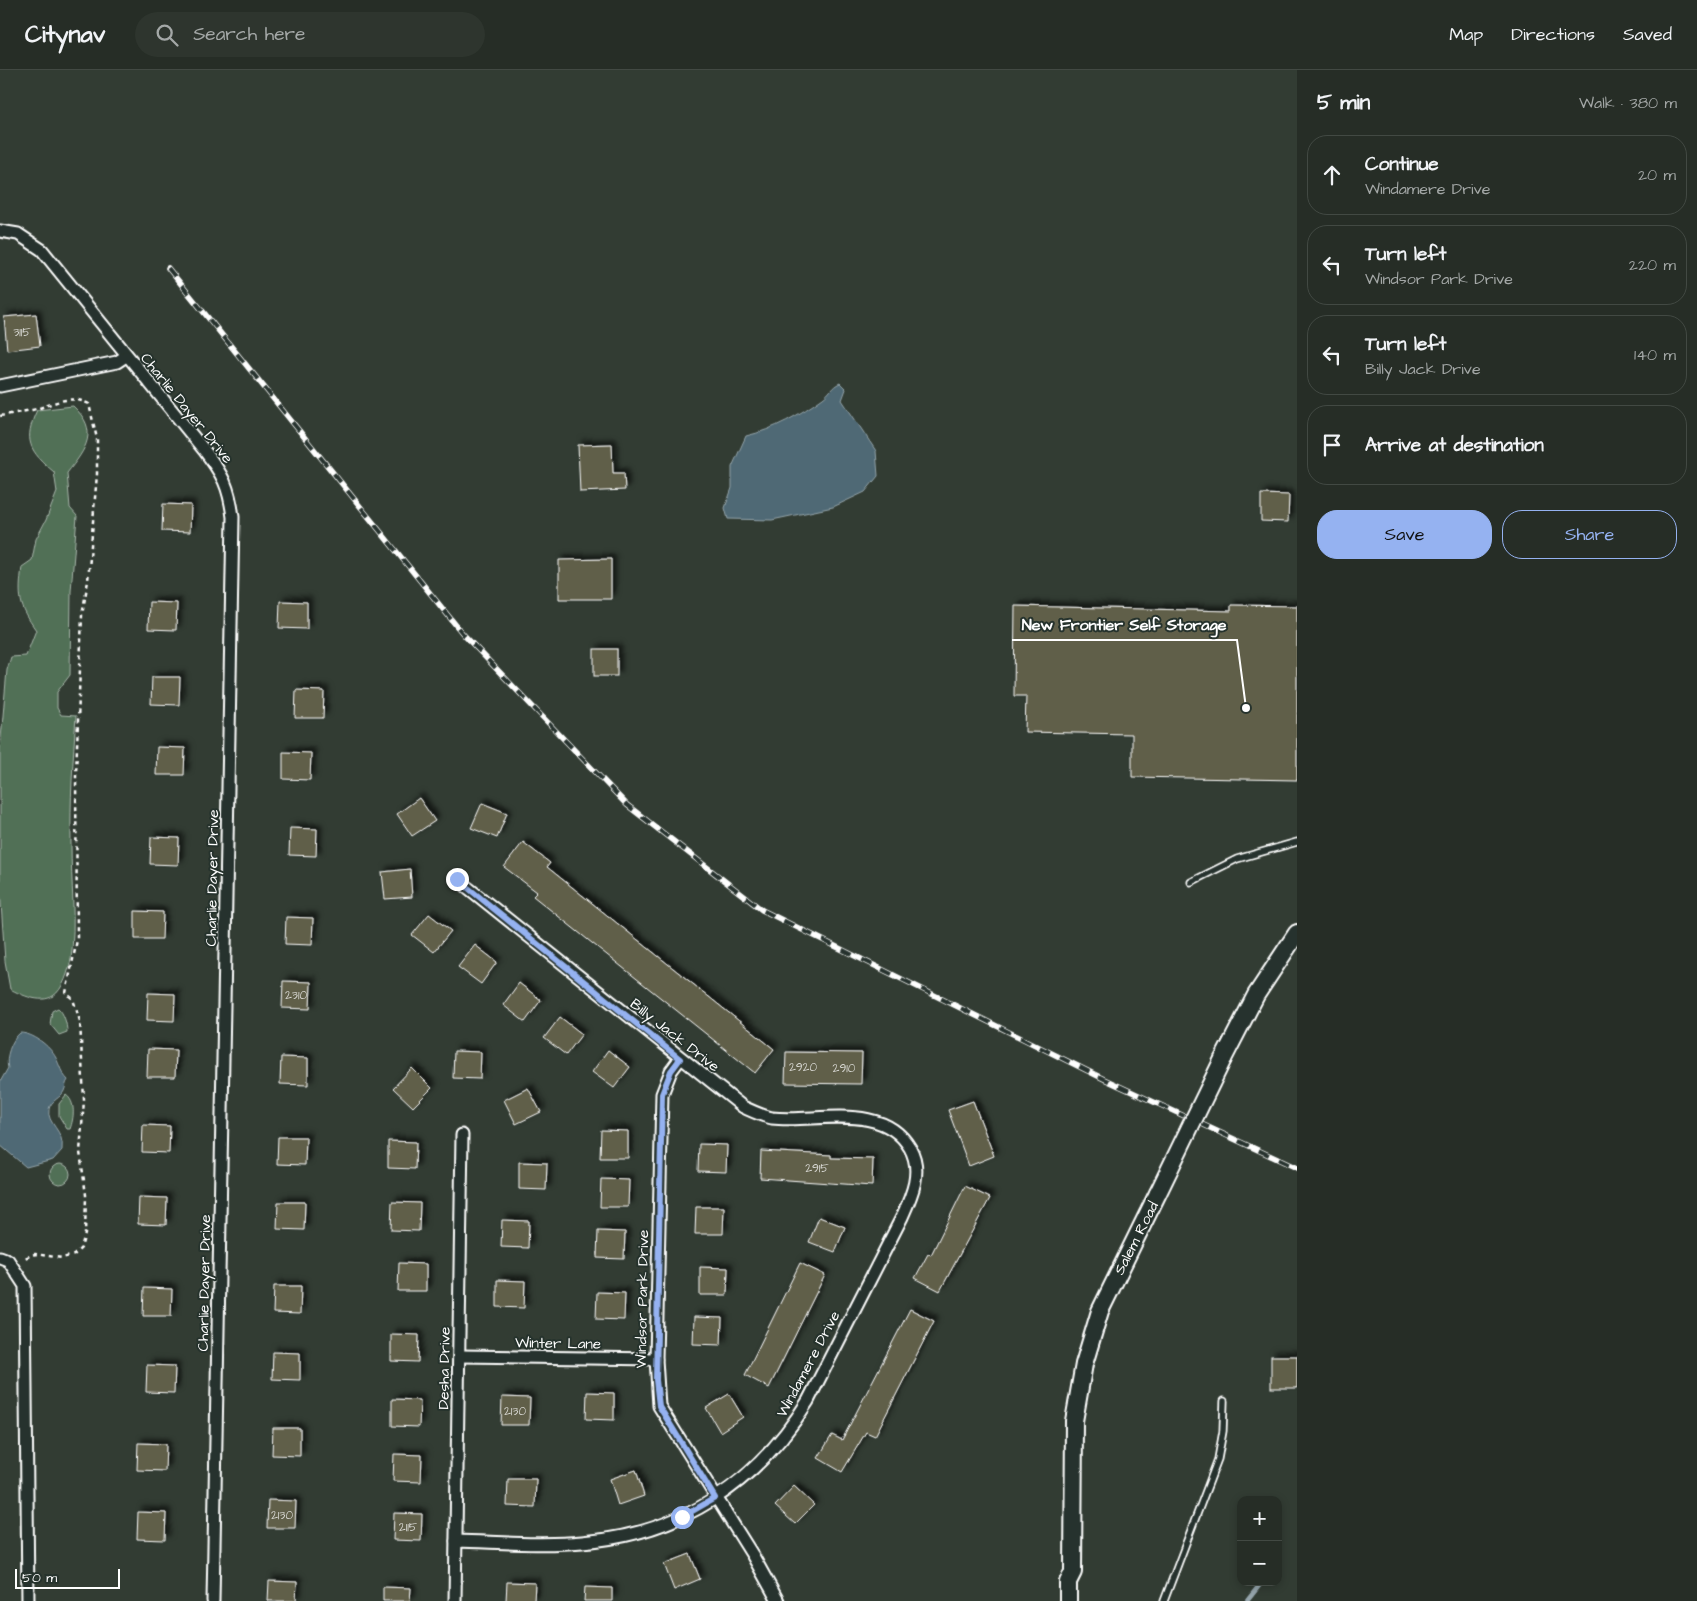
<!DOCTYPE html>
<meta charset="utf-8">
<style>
:root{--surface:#262d26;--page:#2e352e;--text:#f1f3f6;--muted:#a4a8a7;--line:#424943;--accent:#95b2f1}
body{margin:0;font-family:"Architects Daughter",sans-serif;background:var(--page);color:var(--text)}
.controls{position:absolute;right:15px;bottom:15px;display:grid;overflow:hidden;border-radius:10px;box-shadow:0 2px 8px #0003}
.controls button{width:45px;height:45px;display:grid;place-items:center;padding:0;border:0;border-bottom:1px solid var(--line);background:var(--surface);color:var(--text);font:25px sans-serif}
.scale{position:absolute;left:15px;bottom:12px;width:105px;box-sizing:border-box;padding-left:5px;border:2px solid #fff;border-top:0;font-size:14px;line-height:18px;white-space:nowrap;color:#fff;-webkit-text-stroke:4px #26332d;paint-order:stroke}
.stop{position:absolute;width:15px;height:15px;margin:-11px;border:4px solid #95b2f1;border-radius:50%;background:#fff}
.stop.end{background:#95b2f1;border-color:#fff;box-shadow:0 1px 5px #0008}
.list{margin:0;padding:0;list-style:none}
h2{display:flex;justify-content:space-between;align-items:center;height:65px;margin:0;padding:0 20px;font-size:21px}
h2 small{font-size:16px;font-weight:400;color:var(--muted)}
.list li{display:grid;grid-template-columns:32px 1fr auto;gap:15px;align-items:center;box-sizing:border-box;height:80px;margin:0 10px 10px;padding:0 10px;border:1px solid var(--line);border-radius:20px}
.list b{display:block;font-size:19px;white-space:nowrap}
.list p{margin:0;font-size:16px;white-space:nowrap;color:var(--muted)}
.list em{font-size:16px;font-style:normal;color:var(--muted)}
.actions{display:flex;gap:10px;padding:15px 20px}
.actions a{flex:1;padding:11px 0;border:1px solid var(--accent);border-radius:20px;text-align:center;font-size:18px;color:var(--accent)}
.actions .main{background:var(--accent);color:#111}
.icon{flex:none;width:28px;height:28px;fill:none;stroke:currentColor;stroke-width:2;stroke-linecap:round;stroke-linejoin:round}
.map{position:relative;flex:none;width:1297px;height:1531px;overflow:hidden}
header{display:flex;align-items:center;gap:30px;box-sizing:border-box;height:70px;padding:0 25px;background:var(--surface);border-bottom:1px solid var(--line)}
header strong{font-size:24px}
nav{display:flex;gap:28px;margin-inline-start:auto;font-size:18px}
.search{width:350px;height:45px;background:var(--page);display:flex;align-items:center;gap:12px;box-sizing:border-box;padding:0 18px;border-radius:28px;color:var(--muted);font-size:19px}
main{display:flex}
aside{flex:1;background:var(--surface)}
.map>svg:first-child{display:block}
.green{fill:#516f57;stroke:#a8b7ab}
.water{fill:#4f6974;stroke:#95a5ac}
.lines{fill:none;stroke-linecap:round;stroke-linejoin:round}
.stream{stroke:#95a5ac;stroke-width:4.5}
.building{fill:#605e4a;stroke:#fff;filter:url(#shadow)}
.lane-casing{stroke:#fff;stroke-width:9}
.street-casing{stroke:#fff;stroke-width:15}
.secondary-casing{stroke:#fff;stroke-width:20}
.path{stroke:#fff;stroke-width:2.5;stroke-dasharray:4 4;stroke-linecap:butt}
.lane{stroke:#26332d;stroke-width:5.5}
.street{stroke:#26332d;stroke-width:11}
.secondary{stroke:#26332d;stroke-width:16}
.rail-casing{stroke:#fff;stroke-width:5.5}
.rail{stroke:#26332d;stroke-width:4;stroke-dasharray:11;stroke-linecap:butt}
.secondary-bridge-casing{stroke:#fff;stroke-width:20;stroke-linecap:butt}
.secondary-bridge{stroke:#26332d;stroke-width:16}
.route{stroke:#95b2f1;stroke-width:6}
.labels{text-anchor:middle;stroke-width:4;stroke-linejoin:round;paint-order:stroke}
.number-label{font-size:12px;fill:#d7d7d2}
.street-label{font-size:15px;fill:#fff;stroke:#26332d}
.leader{fill:none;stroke:#fff;stroke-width:2}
.callout-dot{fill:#fff;stroke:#26332d;stroke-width:2}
.callout-label{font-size:16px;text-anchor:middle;font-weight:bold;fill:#fff;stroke:#26332d;stroke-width:4;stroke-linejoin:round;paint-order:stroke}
</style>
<header>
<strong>Citynav</strong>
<div class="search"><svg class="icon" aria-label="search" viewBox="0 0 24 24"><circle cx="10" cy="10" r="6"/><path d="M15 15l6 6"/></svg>Search here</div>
<nav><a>Map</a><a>Directions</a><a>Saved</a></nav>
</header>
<main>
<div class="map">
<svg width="1297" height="1531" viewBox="0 0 1297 1531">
<defs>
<filter id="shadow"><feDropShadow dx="4.5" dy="-4.5" stdDeviation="2.5" flood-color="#0009"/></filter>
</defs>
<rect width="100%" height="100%" fill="#323c33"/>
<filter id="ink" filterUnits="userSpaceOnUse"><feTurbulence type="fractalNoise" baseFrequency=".02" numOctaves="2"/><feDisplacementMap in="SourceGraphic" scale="10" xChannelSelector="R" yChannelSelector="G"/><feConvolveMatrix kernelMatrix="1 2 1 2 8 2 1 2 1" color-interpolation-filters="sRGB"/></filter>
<g filter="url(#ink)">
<g class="green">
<path d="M73,336C100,361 86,379 67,403L70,438L77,446L71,521L70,605L57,622V638L61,645L76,646C73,689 70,732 71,775C71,813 76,851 71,889C69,900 63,920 53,926C40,934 22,925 10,919L5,891L0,818V680L7,600L11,587L26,586L36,560C19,536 18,527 22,497L32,490L36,469L46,450L57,422L54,402C29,381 23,370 37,340Z"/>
<path d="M58,938C64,943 67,954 67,962L59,965L50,954L52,941Z"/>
<path d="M66,1025C76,1032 74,1048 70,1059H67L59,1046V1034Z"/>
<circle cx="60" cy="1104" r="10"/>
</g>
<g class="water">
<path d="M840,313L846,319L842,330L876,381L878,406L865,422L833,437L772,450L728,449L725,438L732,418V397L746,366C773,360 801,344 823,328C830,323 831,317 840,313Z"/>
<path d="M20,963C33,963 50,976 56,988C60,996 61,1003 68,1010C65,1014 66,1017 64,1021C61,1028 51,1030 49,1039C46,1054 65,1060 62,1080L53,1090L26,1097L0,1075V1012L8,998C5,988 11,970 20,963Z"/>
</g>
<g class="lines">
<polyline class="stream" points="1247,1531 1262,1512"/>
</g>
<g class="building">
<polygon points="36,244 40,276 7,280 4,247"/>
<polygon points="612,374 613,403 624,403 625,420 580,422 578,375"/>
<polygon points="1261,424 1289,425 1288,452 1261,451"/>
<polygon points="163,434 191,435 190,462 162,461"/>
<polygon points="611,489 611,529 559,529 559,490"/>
<polygon points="280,531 307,532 307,559 279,558"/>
<polygon points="149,532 177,533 176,560 148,559"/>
<polygon points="1231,535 1297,536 1297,710 1132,707 1132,664 1025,662 1026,626 1014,626 1015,536 1231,541"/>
<rect x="594" y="579" width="23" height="27"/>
<polygon points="152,607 180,607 179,635 151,634"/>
<polygon points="296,620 324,621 323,648 295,648"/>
<polygon points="157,677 185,678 184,705 156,705"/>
<polygon points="283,682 311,683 310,710 283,709"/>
<polygon points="419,728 435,751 412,766 397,744"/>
<polygon points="482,733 507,743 497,768 471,758"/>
<polygon points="290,758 317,759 316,786 289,785"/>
<polygon points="151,767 179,768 178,795 150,794"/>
<polygon points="523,772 550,793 547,797 774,979 755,1003 533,826 537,822 504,797"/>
<polygon points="410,799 412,827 385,829 382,802"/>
<polygon points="135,841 163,842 162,869 135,869"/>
<polygon points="429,844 451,861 434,882 412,865"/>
<polygon points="286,847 313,848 312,875 285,874"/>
<polygon points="475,875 497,892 481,914 458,897"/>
<polygon points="283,911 311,912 310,939 282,938"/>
<polygon points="519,913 541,930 525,952 503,935"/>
<polygon points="148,923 175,924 174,951 147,950"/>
<polygon points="560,947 582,964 566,985 544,968"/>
<polygon points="148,979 176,980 175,1007 147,1007"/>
<polygon points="608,980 630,997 614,1018 592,1002"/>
<polygon points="454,981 481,982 480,1009 453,1008"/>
<polygon points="786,982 862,983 861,1014 785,1013"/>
<polygon points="281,987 308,988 308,1015 280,1014"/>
<polygon points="412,998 432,1018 413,1037 393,1018"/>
<polygon points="528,1018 541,1042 516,1054 504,1030"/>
<polygon points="973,1031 994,1086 969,1096 948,1040"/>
<polygon points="143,1055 170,1056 169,1083 142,1082"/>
<polygon points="601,1060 628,1061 628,1088 600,1088"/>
<polygon points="278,1067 306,1067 305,1095 277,1094"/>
<polygon points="388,1071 416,1072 415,1099 388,1098"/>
<polygon points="699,1074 727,1075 726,1102 698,1101"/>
<polygon points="761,1081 831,1085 831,1088 873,1089 872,1116 760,1108"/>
<polygon points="519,1092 547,1093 546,1120 519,1119"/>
<polygon points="601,1109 629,1110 628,1137 600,1137"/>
<polygon points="965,1116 990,1128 940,1221 915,1208 928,1184 931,1185"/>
<polygon points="139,1127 167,1128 166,1155 138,1154"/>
<polygon points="278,1132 305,1132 304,1160 277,1159"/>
<polygon points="392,1132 420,1133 419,1161 391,1160"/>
<polygon points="696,1137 724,1137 723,1164 695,1164"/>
<polygon points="819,1147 845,1157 835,1182 809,1172"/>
<polygon points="502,1150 529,1151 528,1178 501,1177"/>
<polygon points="598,1161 625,1162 624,1189 597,1188"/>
<polygon points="399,1193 426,1194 426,1221 398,1221"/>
<polygon points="800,1193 825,1205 769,1318 745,1305"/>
<polygon points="700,1197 728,1198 727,1225 700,1225"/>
<polygon points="497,1210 525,1211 524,1238 497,1237"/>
<polygon points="274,1216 301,1216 300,1244 273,1243"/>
<polygon points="144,1218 172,1219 171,1246 143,1246"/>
<polygon points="597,1222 625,1223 624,1250 596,1249"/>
<polygon points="910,1239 934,1251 875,1366 866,1362 842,1402 818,1388 832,1365 842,1370"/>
<polygon points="694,1247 722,1248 721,1275 693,1274"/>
<polygon points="391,1264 419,1265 418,1292 391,1291"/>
<polygon points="273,1282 300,1283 300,1310 272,1309"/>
<rect x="1271" y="1286" width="26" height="32"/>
<polygon points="147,1295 175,1296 174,1323 146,1322"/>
<polygon points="587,1322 614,1323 614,1350 586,1349"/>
<polygon points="729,1324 743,1347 720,1362 706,1338"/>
<polygon points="502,1327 530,1328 529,1355 501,1355"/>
<polygon points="392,1329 420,1330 419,1357 392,1356"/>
<polygon points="273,1358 300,1358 300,1386 272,1385"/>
<polygon points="138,1373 166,1374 165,1401 137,1400"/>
<polygon points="394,1384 422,1385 421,1412 393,1411"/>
<polygon points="636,1400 644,1426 618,1435 610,1409"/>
<polygon points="508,1409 536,1409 535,1437 507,1436"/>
<polygon points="794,1416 814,1435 795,1454 775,1436"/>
<polygon points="268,1430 296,1431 295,1458 267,1458"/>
<polygon points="138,1442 166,1443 165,1470 137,1469"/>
<polygon points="394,1443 422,1444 421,1471 393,1470"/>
<polygon points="690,1484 700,1509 674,1520 664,1494"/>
<polygon points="269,1511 297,1512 296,1531 268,1531"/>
<polygon points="507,1512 535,1513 534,1531 506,1531"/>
<polygon points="383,1517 411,1518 410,1531 383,1531"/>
<polygon points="585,1517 612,1518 612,1531 584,1531"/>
</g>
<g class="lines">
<defs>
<g id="lane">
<polyline points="1191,812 1237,789 1297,772"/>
<polyline points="1164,1531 1218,1389 1223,1361 1224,1331"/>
</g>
<g id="street">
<path d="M0,161L18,164L42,180L204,380C223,405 229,416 233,447L213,1531"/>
<polyline points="0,316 117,292 126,286"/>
<polyline points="680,989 671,1001 662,1024 656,1289 659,1336 753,1486 778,1531"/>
<polyline points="0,1187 8,1190 25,1216 28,1531"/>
<polyline points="460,1286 656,1289"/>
<path d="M456,1471C498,1472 541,1476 582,1472C680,1464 756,1415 808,1331L902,1147C912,1125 923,1101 910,1078C883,1031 816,1053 772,1048C762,1046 752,1041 743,1037L457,809"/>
<polyline points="455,1531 462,1065"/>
</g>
<g id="secondary">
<polyline points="1223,989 1256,925 1297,863"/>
<polyline points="1068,1531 1068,1512 1073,1502 1074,1351 1084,1294 1100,1241 1158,1123"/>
</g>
</defs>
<use href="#lane" class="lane-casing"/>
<use href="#street" class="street-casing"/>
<use href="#secondary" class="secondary-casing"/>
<path class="path" d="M0,346C10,344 21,342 32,340C53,335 68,323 89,334L97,369V404L88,511L82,545L76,704L77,870L66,923L73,929L80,951L84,1030L80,1082L86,1125L85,1164L81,1178L74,1185L62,1188L35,1184L22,1189"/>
<use href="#lane" class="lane"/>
<use href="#street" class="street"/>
<use href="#secondary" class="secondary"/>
<defs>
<polyline id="rail" points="168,198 463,564 627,735 762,840 1104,1009 1297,1098"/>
</defs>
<use href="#rail" class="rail-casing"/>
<use href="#rail" class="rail"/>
<defs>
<polyline id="secondary-bridge" points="1158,1123 1223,989"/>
</defs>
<use href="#secondary-bridge" class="secondary-bridge-casing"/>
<use href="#secondary-bridge" class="secondary-bridge"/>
</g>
</g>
<g class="lines" filter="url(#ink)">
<polyline class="route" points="457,809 680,989 671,1001 662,1024 656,1310 659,1336 715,1428 682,1447"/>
</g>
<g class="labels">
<g class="number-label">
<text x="22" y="266">3115</text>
<text x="296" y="929">2310</text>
<text x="803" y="1001">2920</text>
<text x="844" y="1002">2910</text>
<text x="817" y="1102">2915</text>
<text x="515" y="1345">2130</text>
<text x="282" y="1449">2130</text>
<text x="408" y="1461">2115</text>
</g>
<g class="street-label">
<text transform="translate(187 338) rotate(51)" y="5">Charlie Dayer Drive</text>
<text transform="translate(212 808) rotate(-89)" y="5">Charlie Dayer Drive</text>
<text transform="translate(675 965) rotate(38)" y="5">Billy Jack Drive</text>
<text transform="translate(1136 1168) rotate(-63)" y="5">Salem Road</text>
<text transform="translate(204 1213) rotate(-89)" y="5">Charlie Dayer Drive</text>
<text transform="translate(642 1229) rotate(-89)" y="5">Windsor Park Drive</text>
<text transform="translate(558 1273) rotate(1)" y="5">Winter Lane</text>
<text transform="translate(808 1294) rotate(-62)" y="5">Windamere Drive</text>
<text transform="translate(444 1298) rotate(-89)" y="5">Desha Drive</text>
</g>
</g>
<path class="leader" d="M1246 638L1237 570H1012"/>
<circle class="callout-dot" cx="1246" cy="638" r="5"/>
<g class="callout-label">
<text x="1124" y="560">New Frontier Self Storage</text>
</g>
</svg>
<div class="controls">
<button>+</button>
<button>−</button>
</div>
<div class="scale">50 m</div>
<div class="stop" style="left:682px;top:1447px"></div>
<div class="stop end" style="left:457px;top:809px"></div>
</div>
<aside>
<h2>5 min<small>Walk · 380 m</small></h2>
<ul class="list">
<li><svg class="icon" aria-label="ahead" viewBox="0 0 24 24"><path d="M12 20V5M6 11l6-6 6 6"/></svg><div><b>Continue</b><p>Windamere Drive</p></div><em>20 m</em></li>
<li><svg class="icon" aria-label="left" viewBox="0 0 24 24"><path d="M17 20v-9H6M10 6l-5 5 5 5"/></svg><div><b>Turn left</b><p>Windsor Park Drive</p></div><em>220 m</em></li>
<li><svg class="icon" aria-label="left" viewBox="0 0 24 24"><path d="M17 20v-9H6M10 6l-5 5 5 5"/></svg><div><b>Turn left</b><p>Billy Jack Drive</p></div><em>140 m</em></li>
<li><svg class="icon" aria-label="arrive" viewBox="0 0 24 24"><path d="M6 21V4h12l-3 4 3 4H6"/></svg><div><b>Arrive at destination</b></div></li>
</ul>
<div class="actions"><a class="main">Save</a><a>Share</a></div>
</aside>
</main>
